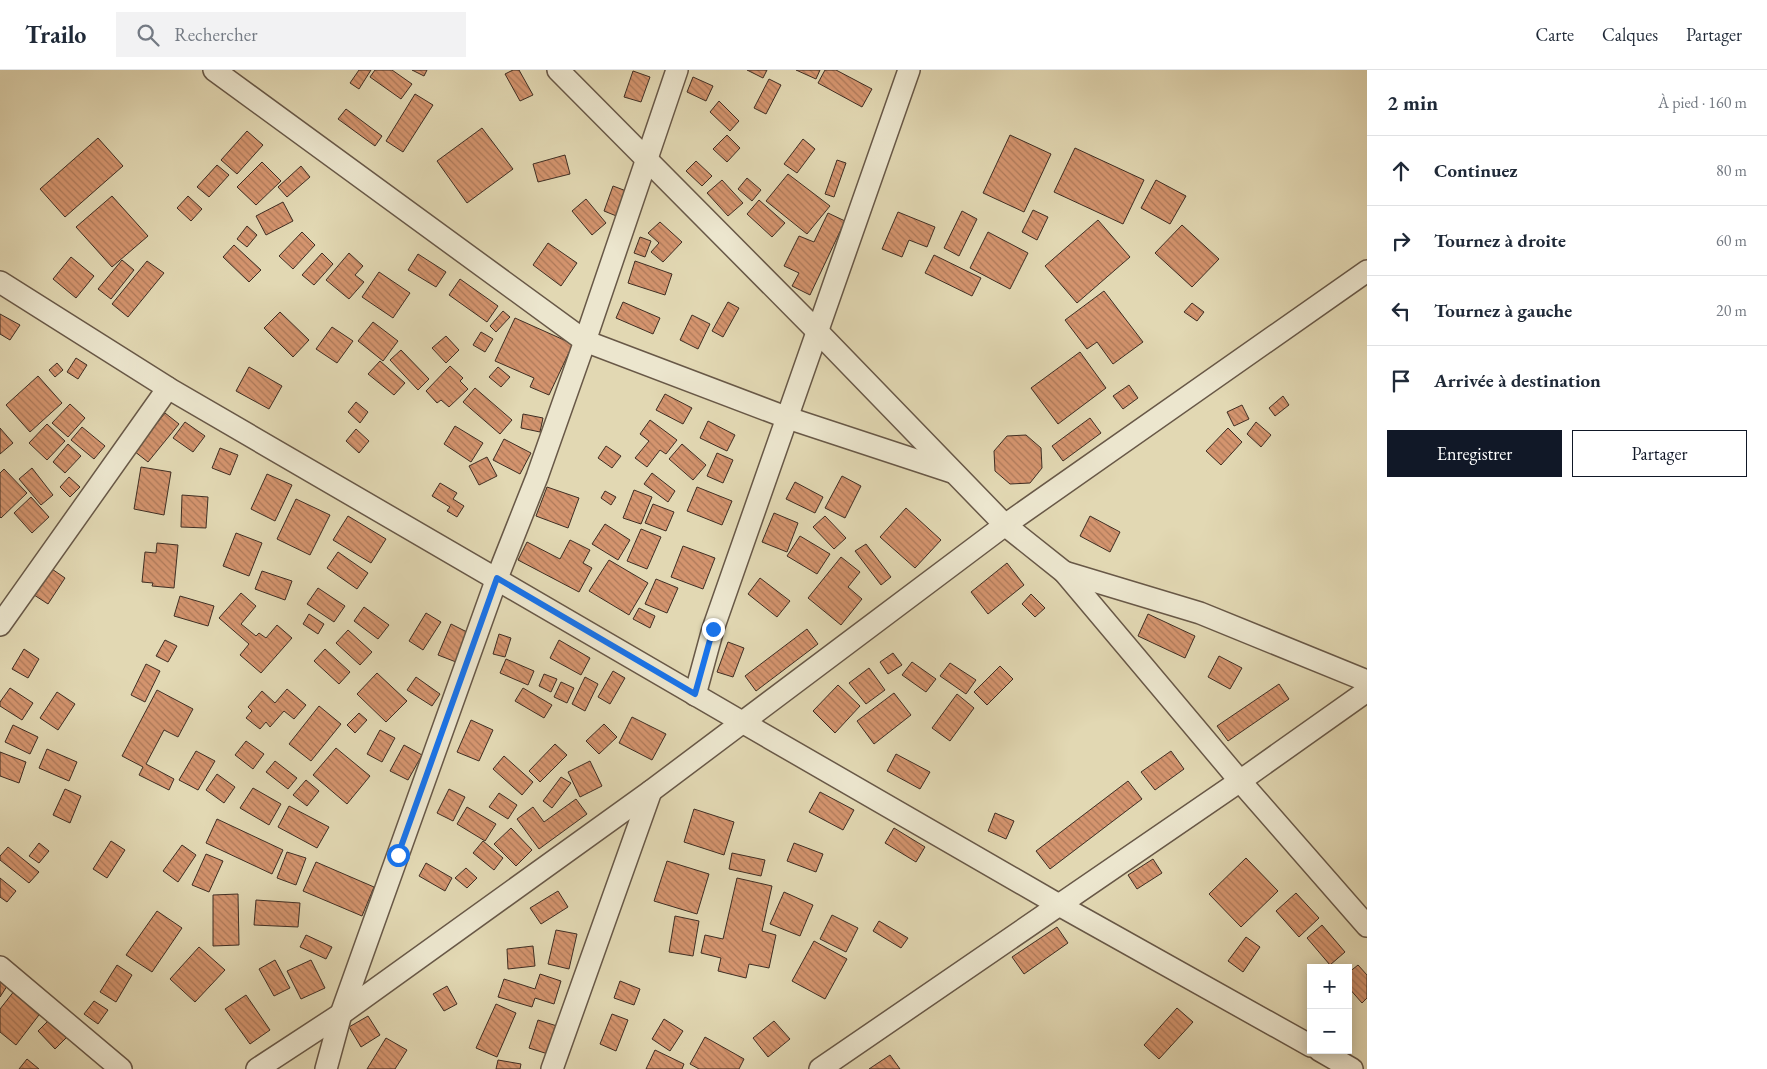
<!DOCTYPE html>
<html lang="fr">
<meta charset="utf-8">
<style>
:root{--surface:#fff;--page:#f2f2f3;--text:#1f2937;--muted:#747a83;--line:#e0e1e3;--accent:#111827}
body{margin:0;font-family:"EB Garamond",serif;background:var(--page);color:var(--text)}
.controls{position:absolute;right:15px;bottom:15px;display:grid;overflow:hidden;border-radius:0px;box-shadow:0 2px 12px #0003}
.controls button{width:45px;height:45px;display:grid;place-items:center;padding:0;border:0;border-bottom:1px solid var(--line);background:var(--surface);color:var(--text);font:25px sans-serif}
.stop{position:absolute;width:15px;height:15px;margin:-11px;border:4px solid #1a73e8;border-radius:50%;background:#fff}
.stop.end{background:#1a73e8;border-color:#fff;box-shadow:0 1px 5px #0008}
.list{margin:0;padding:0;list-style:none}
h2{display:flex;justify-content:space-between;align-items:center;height:65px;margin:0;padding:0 20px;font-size:21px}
h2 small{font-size:16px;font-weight:400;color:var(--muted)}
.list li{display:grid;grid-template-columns:32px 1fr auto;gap:15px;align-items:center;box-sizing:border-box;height:70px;padding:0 20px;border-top:1px solid var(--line)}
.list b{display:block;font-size:19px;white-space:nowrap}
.list em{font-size:16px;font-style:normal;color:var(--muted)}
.actions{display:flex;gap:10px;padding:15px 20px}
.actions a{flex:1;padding:11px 0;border:1px solid var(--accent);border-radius:0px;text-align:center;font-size:18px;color:var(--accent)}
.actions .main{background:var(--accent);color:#fff}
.icon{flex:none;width:28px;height:28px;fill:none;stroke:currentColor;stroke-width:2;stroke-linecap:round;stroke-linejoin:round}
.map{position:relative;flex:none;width:1367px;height:999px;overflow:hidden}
header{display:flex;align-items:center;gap:30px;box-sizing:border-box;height:70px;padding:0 25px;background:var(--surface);border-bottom:1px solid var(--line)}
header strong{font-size:24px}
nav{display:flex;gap:28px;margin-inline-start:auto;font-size:18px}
.search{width:350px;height:45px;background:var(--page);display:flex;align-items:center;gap:12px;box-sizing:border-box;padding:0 18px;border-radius:0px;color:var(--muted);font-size:19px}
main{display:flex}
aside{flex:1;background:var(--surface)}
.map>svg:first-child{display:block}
.building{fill:url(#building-back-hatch);stroke:#3f2e23}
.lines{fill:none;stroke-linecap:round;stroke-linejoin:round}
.street-casing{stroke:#685847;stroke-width:24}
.street{stroke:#ece6ce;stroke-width:21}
.route{stroke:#1a73e8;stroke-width:6}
</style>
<header>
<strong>Trailo</strong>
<div class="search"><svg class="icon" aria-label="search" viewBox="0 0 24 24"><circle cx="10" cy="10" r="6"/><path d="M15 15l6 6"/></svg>Rechercher</div>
<nav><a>Carte</a><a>Calques</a><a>Partager</a></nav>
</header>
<main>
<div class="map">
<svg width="1367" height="999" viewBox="0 0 1367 999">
<defs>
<pattern id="building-back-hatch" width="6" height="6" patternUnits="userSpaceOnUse" patternTransform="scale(1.25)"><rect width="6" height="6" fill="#d4946e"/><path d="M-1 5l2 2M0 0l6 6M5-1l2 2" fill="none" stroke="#ad795a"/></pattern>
</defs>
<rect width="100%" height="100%" fill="#e2d8b3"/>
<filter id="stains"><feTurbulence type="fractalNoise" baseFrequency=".004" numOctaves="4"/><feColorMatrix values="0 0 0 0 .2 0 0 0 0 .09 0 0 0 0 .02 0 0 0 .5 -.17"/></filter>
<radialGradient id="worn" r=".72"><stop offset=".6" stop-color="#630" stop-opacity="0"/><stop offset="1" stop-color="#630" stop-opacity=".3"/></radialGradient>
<g class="building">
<polygon points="359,0 371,0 359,19 350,13"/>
<polygon points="375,0 392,0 412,14 401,29 370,7"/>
<polygon points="412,0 427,0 424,6"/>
<polygon points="513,0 519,0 533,25 520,31 505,4"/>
<polygon points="747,0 767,0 763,8"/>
<polygon points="796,0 820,0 816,9"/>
<polygon points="825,0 836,0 872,19 862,37 818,13"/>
<polygon points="633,1 650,7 641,32 624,27"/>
<polygon points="693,7 713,16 706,31 687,22"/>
<polygon points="769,9 781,15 766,44 754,38"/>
<polygon points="415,24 433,35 403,82 386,71"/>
<polygon points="719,31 739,51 730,61 710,42"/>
<polygon points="346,39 382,66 375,76 338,49"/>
<polygon points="482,58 513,99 467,133 437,91"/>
<polygon points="247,61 263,75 237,104 221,90"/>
<polygon points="727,65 740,78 727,92 713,79"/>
<polygon points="1010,65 1051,84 1024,142 983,123"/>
<polygon points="98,68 123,96 65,147 40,119"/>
<polygon points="803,69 815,79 797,103 784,94"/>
<polygon points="1075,78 1144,110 1123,154 1054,122"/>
<polygon points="565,85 570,104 538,112 533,94"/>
<polygon points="837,90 846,93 834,127 825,124"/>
<polygon points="696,91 712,106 702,116 686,101"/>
<polygon points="262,92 281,111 256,135 237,117"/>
<polygon points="217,95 229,105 209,127 197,117"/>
<polygon points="301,96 310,107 287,127 278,117"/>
<polygon points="788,104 830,136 807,164 766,131"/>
<polygon points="747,108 761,120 752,131 738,119"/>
<polygon points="722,110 743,133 728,146 707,123"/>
<polygon points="1156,110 1186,126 1170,154 1141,138"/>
<polygon points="613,116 629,122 619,147 604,141"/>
<polygon points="112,126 148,166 112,197 76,157"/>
<polygon points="188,126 202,139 191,151 177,138"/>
<polygon points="586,129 606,153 592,165 572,141"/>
<polygon points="759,130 785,153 772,167 747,144"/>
<polygon points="283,132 293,151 266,165 256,146"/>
<polygon points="1033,140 1048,147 1037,170 1022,162"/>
<polygon points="962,141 977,149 959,186 944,178"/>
<polygon points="898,142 935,157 927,177 909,170 902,187 882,179"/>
<polygon points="828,143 845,151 810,225 792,216 799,203 784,196 799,166 814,172"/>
<polygon points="1098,150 1130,187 1077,233 1045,196"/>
<polygon points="660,152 682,172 663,192 651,182 659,173 648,163"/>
<polygon points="1182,155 1219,189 1192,217 1155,183"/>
<polygon points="247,156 257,165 247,177 237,169"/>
<polygon points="302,162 315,175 293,199 279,186"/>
<polygon points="988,162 1028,183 1010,219 970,198"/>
<polygon points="640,167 651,171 645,187 634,183"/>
<polygon points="548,173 577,193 561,216 533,195"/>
<polygon points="234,175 261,200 249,212 223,187"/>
<polygon points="322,183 333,194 314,215 302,205"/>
<polygon points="349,183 363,196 355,205 364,212 349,229 326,210"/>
<polygon points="418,184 446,202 436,217 408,200"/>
<polygon points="934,185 981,208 972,226 925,203"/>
<polygon points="71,187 94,206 76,228 53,209"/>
<polygon points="122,190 134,200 111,229 98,219"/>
<polygon points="147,191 164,203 128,247 112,234"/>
<polygon points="635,191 672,204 665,225 628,213"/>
<polygon points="379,202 410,223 393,248 362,227"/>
<polygon points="460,209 498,236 487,252 449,225"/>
<polygon points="1104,221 1143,272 1113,294 1097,272 1087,279 1065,250"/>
<polygon points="623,232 660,248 653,264 616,248"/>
<polygon points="728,232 739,238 723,267 712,261"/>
<polygon points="1192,233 1204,242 1197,251 1184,242"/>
<polygon points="503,241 510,247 496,262 490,256"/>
<polygon points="280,242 309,270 293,287 264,258"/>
<polygon points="0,244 20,255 10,270 0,264"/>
<polygon points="692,245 710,254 698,279 680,270"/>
<polygon points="515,248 573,274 549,325 530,317 534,308 495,291"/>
<polygon points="373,252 398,271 383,291 358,271"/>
<polygon points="332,257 353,271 337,293 316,279"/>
<polygon points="481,262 493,269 485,282 473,275"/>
<polygon points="446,266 459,280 446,293 432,278"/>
<polygon points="401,280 429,309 418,320 390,290"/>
<polygon points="1080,282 1106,318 1058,354 1031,318"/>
<polygon points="76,288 87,295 78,309 67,302"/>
<polygon points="380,291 405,313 394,325 368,304"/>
<polygon points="57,293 63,300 55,307 49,300"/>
<polygon points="450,296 463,308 460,311 468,319 449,337 441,330 437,333 426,321"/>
<polygon points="249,297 282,316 269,339 236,321"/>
<polygon points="498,297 510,307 501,317 489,307"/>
<polygon points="38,306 62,333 30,362 6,335"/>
<polygon points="1129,315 1138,328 1123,339 1113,326"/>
<polygon points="475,318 512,350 500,364 463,332"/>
<polygon points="665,324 692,338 683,354 656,340"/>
<polygon points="1283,326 1289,335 1275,346 1269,338"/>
<polygon points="356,332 368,342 360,353 348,342"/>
<polygon points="70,334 85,348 68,367 52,353"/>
<polygon points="1242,335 1249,349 1234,356 1227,342"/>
<polygon points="165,343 179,354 148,392 134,381"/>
<polygon points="523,344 543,348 540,362 521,358"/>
<polygon points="1090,348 1101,363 1063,391 1052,376"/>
<polygon points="650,350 677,370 666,384 660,380 647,397 635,388 649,371 640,364"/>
<polygon points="708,351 735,365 727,381 700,368"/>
<polygon points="185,352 205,366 193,382 173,368"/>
<polygon points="1256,352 1271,365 1261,377 1247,364"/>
<polygon points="47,354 65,371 47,390 29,373"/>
<polygon points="455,356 483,373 471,392 444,374"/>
<polygon points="82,357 105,376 94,389 71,370"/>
<polygon points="0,358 13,373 0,384"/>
<polygon points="1228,358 1242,372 1221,395 1206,381"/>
<polygon points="356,359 369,371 359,383 346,371"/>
<polygon points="1026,365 1041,378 1042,398 1030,413 1010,414 995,401 994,381 1007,366"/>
<polygon points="504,369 531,383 520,404 493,390"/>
<polygon points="68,374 81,386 65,403 53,392"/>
<polygon points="682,374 706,395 693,410 669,389"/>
<polygon points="606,376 621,386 612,398 598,388"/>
<polygon points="220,378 238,385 230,405 212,398"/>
<polygon points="717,383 733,390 723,413 707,406"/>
<polygon points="487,387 497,406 479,415 469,396"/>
<polygon points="141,397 171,402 164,445 134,439"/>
<polygon points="32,398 53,425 41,435 19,409"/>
<polygon points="4,399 27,423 1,448 0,447 0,403"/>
<polygon points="652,403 675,421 668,432 644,414"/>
<polygon points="267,404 292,415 275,451 251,439"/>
<polygon points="842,406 861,416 845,448 825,438"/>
<polygon points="69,407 80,417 70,427 60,417"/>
<polygon points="795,412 823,427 815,443 786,429"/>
<polygon points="440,413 457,423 453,429 464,436 457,447 447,441 450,437 432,426"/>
<polygon points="547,417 579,428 568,458 536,446"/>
<polygon points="697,417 732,431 722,455 687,441"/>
<polygon points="634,420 652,427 641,454 623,448"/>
<polygon points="605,421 616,427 611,435 601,428"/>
<polygon points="182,425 208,427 206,458 181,457"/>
<polygon points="31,427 49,447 32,463 14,443"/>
<polygon points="296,429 330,445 310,485 277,469"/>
<polygon points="653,434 674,442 666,461 645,453"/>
<polygon points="906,438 941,470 915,498 880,467"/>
<polygon points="774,443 798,453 787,482 762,472"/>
<polygon points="348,446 386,469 371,493 333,470"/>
<polygon points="825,446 846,468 834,479 813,457"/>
<polygon points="1090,446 1120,462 1110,482 1080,466"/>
<polygon points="605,454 630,470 618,490 592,474"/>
<polygon points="641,459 661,467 647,499 627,491"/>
<polygon points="236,463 262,473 249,506 223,496"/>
<polygon points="800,466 830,484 817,504 787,486"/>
<polygon points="570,470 590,480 583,493 592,498 579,522 518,490 527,472 560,489"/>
<polygon points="157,473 178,475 174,518 152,516 153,513 142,512 145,482 156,483"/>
<polygon points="866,474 891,507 881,515 855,481"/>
<polygon points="683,476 715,488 703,519 671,507"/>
<polygon points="338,482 368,503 357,519 327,498"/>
<polygon points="841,487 860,502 848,517 862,529 841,555 808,528"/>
<polygon points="609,490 648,513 629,545 589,521"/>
<polygon points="1007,493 1024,515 988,544 971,522"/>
<polygon points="49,497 65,508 48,534 31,523"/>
<polygon points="262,501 292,511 285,530 255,519"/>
<polygon points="760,508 790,531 777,547 748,524"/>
<polygon points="656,509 678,518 667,543 645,534"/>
<polygon points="318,518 345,536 334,552 307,534"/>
<polygon points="241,523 256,536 241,554 256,566 259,563 266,568 277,555 292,568 261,603 240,585 249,574 219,548"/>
<polygon points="1031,524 1045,538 1035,547 1022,534"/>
<polygon points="180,526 214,536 208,556 174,546"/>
<polygon points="364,537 389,555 378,569 354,551"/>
<polygon points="639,538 655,546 650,558 633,549"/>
<polygon points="426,543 441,552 423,580 409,571"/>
<polygon points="309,544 324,554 318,564 303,554"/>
<polygon points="1148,544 1195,566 1185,588 1138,566"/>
<polygon points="451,554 469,563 456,592 438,585"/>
<polygon points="807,559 818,574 756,621 745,606"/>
<polygon points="348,560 372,582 360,595 336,573"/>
<polygon points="499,564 511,568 505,587 493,584"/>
<polygon points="165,570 177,576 168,592 156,586"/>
<polygon points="559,570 590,588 581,605 550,588"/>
<polygon points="728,572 744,578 733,607 717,602"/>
<polygon points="24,579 39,589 28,608 12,599"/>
<polygon points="325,579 350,602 339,614 314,591"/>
<polygon points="893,583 902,595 888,604 880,592"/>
<polygon points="1219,586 1242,598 1230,619 1208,607"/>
<polygon points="506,589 534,601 528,615 500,603"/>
<polygon points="912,592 936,609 926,622 902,605"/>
<polygon points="950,593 976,610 966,624 940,606"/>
<polygon points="146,594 160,601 145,632 131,625"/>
<polygon points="1000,596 1013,609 987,635 974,622"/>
<polygon points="869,598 885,620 866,634 849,613"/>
<polygon points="613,601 625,608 610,634 598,627"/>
<polygon points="377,603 407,631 386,652 357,624"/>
<polygon points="544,604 557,609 551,622 539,616"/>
<polygon points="416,607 440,624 432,636 407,620"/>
<polygon points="585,607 598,614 585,641 572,634"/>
<polygon points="561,612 574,618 567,633 554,627"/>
<polygon points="1279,614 1289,629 1228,671 1217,656"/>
<polygon points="838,615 860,636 835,663 813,641"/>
<polygon points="10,618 33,633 22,650 0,636 0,632"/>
<polygon points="523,618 552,635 544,648 515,631"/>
<polygon points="287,619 306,635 294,649 284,641 270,657 266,652 260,659 246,648 252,641 248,637 262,621 275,633"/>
<polygon points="157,620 193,639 178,667 164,660 146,694 174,709 169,720 139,705 143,697 122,686"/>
<polygon points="57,622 75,634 58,660 40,648"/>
<polygon points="894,623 911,645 874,674 857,651"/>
<polygon points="957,624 974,638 950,671 932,658"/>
<polygon points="319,636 341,654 311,691 289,674"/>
<polygon points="359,643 367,650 355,663 347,655"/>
<polygon points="632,647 666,664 652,690 619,673"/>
<polygon points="471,650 493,660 479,691 457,682"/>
<polygon points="604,654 617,667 599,684 586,671"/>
<polygon points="13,655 38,667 30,684 5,672"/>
<polygon points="380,660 395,668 382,692 367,684"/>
<polygon points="246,671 264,684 253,699 235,685"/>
<polygon points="555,674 567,685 540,712 529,701"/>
<polygon points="404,675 422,685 408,710 390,701"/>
<polygon points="336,678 370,706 347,734 313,705"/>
<polygon points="47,679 77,692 69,711 39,698"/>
<polygon points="196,681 215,691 198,720 179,710"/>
<polygon points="1171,681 1184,699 1155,720 1141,702"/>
<polygon points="0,682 26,692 19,713 0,706"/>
<polygon points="896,684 930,702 920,719 887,701"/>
<polygon points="504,686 533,712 522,725 493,699"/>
<polygon points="275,691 297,708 288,719 266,702"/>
<polygon points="590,691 602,716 580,727 568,702"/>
<polygon points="217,704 235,717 224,733 206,720"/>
<polygon points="561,707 571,713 552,738 543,731"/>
<polygon points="306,710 319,721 307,736 293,725"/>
<polygon points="1128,711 1142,729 1050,799 1036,781"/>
<polygon points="253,718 281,734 269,755 240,738"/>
<polygon points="65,719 81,726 70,753 53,745"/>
<polygon points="449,719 465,727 453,751 437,743"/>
<polygon points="820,722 854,740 843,760 809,742"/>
<polygon points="499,723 517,735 508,749 489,737"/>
<polygon points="576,729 587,744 539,779 517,749 533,737 544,752"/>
<polygon points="289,736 329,757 317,778 278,757"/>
<polygon points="467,737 496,754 485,771 457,754"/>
<polygon points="694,739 734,752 724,785 684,772"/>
<polygon points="995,743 1014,751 1006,769 988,761"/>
<polygon points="217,749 283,780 272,804 206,773"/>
<polygon points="511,758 532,780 516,796 494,774"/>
<polygon points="894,758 925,777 916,792 885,773"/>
<polygon points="111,771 125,780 107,808 93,799"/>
<polygon points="483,771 503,788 494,800 473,783"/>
<polygon points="39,773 49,781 39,793 29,786"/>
<polygon points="794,773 823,784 816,802 787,791"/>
<polygon points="182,775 196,785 178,812 163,801"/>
<polygon points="8,777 39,802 29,813 0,790 0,786"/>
<polygon points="287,782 306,788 296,815 277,808"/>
<polygon points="732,783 765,790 761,806 729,799"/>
<polygon points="206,784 223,791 209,822 192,815"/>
<polygon points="1246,788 1278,821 1241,857 1209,824"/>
<polygon points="1153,789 1162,803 1137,819 1128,805"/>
<polygon points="667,791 709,804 697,844 654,831"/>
<polygon points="316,792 374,817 362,846 303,821"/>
<polygon points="426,793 452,808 445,821 419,806"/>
<polygon points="466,798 477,808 467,818 455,808"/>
<polygon points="0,808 16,821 7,832 0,827"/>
<polygon points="737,808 772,816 762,861 776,865 769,898 749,894 746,908 718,901 721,888 701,883 705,865 723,869"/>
<polygon points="558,821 568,837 541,854 530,838"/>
<polygon points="784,822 813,835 800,866 770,854"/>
<polygon points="1296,823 1319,848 1299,867 1276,841"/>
<polygon points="238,824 239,875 213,876 213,825"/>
<polygon points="256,830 300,833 298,857 254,855"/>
<polygon points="157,841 182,858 152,902 126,885"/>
<polygon points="832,845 858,858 846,882 820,869"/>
<polygon points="675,846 699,851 693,886 669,882"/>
<polygon points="879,851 908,868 901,878 873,861"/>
<polygon points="1322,855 1345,882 1330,895 1307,868"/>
<polygon points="1057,857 1068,873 1024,904 1012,887"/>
<polygon points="556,860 577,864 569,899 548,894"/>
<polygon points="306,865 332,877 326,889 300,877"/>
<polygon points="1246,867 1260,877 1243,902 1228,891"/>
<polygon points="814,871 847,889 825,929 792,911"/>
<polygon points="533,876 535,896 508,899 507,879"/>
<polygon points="199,877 225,900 195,932 170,909"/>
<polygon points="275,890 290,918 274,926 259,899"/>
<polygon points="311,890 325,918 301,929 287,901"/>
<polygon points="117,895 132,905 116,932 100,922"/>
<polygon points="1358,895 1367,905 1367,928 1362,933 1348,917 1348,903"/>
<polygon points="540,904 561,911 554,934 535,928 532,937 498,927 504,909 535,919"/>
<polygon points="0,907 9,913 0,927"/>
<polygon points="620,911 640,919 634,935 614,928"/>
<polygon points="447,916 457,934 444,941 433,924"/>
<polygon points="15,920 42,941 16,975 0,962 0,939"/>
<polygon points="246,925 270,960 250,974 225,939"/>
<polygon points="94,931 108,940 98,954 84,944"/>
<polygon points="496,934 516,943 497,987 476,978"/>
<polygon points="1177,938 1193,952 1159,989 1144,975"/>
<polygon points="612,944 628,950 616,981 600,974"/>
<polygon points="368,946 380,965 361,977 349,957"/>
<polygon points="52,947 69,965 55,979 38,961"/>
<polygon points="664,949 683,961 670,981 652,969"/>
<polygon points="538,950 557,956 548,984 529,978"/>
<polygon points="774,951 790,969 768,987 753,968"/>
<polygon points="705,967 744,989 739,999 699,999 690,994"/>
<polygon points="386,968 407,980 395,999 367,999"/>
<polygon points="655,980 684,994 682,999 646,999"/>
<polygon points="890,985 900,999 869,999"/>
<polygon points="27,989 39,999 19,999"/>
<polygon points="498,990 521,994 520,999 496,999"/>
</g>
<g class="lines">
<defs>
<g id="street">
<polyline points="214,0 585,271 788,348 952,402"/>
<polyline points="558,0 817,261 1005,455 1064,502 1240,711 1367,856"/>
<polyline points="0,212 168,318 742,652 1059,835 1311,976"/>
<polyline points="1064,502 1200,543 1367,611"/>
<polyline points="0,555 168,318"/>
<polyline points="695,625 713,559 909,0"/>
<polyline points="0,897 121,999"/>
<polyline points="1319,980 1352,999"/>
<polyline points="257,999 341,944 651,721 1005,455 1367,201"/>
<polyline points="326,999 341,944 497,508 537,407 585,271 677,0"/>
<polyline points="552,999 651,721"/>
<polyline points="820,999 1240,711 1367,621"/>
</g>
</defs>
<use href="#street" class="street-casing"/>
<use href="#street" class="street"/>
</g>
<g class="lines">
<polyline class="route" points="398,785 497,508 695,624 713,559"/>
</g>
<rect width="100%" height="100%" filter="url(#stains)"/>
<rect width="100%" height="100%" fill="url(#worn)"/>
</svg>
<div class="controls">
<button>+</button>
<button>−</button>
</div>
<div class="stop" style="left:398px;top:785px"></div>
<div class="stop end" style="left:713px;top:559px"></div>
</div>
<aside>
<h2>2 min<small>À pied · 160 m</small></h2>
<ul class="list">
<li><svg class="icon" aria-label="ahead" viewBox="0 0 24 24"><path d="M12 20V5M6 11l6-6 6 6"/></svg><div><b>Continuez</b></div><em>80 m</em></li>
<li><svg class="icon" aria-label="right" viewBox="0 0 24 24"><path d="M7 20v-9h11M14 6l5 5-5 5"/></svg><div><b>Tournez à droite</b></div><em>60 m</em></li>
<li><svg class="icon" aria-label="left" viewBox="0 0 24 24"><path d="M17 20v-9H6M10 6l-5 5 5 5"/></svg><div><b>Tournez à gauche</b></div><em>20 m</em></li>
<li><svg class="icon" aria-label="arrive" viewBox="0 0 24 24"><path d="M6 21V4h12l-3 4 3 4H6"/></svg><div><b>Arrivée à destination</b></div></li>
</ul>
<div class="actions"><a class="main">Enregistrer</a><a>Partager</a></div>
</aside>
</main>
